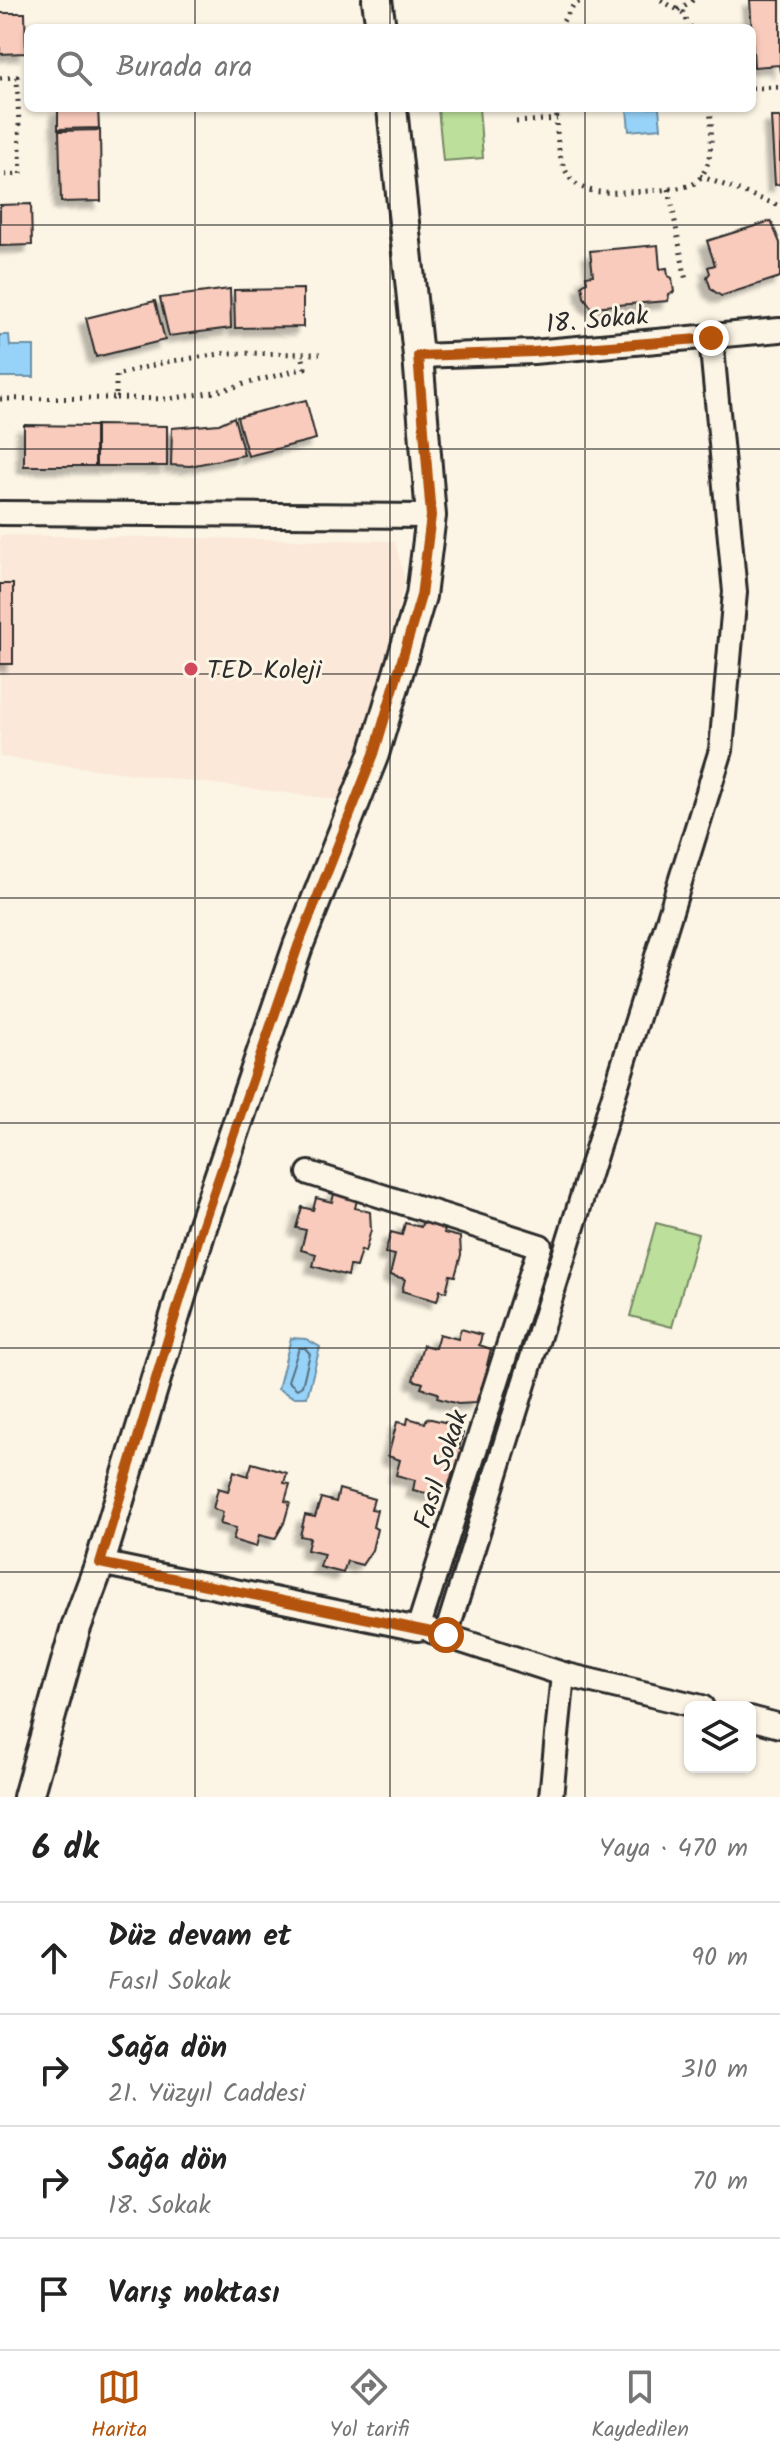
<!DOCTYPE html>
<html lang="tr">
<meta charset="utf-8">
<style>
:root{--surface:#fff;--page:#f6f6f6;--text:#222;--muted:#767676;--line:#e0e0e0;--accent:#b45309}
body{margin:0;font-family:Kalam,sans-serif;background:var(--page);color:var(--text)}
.controls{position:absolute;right:24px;bottom:24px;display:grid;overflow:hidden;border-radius:12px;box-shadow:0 2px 6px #0004}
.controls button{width:72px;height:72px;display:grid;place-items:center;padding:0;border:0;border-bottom:2px solid var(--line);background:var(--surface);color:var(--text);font:40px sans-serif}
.stop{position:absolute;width:24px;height:24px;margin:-18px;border:6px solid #b45309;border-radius:50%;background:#fff}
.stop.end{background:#b45309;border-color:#fff;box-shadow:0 2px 8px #0008}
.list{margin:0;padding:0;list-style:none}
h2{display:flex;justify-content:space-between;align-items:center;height:104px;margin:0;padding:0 32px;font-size:34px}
h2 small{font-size:26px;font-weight:400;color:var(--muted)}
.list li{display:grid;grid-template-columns:52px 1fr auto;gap:24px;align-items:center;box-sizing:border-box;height:112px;padding:0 32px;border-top:2px solid var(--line)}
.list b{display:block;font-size:30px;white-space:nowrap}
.list p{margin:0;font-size:26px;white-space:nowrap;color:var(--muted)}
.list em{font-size:26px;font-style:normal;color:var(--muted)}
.icon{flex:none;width:44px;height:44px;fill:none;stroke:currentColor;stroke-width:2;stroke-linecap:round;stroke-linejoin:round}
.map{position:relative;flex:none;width:780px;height:1797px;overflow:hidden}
.search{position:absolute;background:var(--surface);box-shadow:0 2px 6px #0004;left:24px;right:24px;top:24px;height:88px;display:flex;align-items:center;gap:20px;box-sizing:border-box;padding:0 28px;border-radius:12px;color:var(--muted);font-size:30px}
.sheet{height:552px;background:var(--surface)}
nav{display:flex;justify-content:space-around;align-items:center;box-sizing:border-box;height:112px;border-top:2px solid var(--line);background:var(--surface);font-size:22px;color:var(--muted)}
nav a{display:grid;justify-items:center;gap:4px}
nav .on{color:var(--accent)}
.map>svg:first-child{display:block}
.built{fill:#fbe8d9}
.green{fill:#bce09b;stroke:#748663;stroke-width:2}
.water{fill:#97d3f8;stroke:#6c90a6;stroke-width:2}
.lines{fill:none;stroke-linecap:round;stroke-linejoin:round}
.shore{stroke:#566e7d;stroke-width:2}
.building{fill:#f9cbbc;stroke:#2b2b2b;stroke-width:2;filter:url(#shadow)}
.minor-casing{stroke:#2b2b2b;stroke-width:28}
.tertiary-casing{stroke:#2b2b2b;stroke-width:34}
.path{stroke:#2b2b2b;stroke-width:5;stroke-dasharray:2 6;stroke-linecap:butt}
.minor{stroke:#fcf5e5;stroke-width:22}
.tertiary{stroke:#fcf5e5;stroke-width:28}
.route{stroke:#b45309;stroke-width:10}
.grid{fill:none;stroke:#2b2b2b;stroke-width:2;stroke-opacity:0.55}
.poi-dot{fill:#d1495b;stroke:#fcf5e5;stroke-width:3}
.labels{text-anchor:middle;stroke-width:6;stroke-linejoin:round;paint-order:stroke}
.street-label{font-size:26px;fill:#2b2b2b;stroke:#fcf5e5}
.poi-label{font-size:26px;fill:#2b2b2b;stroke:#fcf5e5;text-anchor:start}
</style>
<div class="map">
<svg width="780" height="1797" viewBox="0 0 780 1797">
<defs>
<filter id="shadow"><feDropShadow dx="-7" dy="7" stdDeviation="2" flood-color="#0004"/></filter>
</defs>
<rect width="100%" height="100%" fill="#fcf5e5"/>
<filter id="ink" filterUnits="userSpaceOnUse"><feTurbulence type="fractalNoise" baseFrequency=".0125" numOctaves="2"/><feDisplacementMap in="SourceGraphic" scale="16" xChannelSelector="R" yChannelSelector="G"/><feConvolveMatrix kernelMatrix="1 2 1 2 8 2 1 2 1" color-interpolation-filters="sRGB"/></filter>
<g filter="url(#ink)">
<polygon class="built" points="0,535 395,541 405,581 348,801 0,757"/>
<g class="green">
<polygon points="438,108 479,108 483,158 443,161"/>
<polygon points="656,1223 698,1234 672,1327 630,1316"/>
</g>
<g class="water">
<polygon points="627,108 659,108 661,128 629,131"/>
<polygon points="0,335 9,335 10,346 34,346 34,377 0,377"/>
<polygon points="291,1338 306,1339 320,1347 307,1397 293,1397 278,1389"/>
</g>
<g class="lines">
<polygon class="shore" points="299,1348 305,1348 310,1354 302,1386 297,1389 288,1381"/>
</g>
<g class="building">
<polygon points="750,0 780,0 780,72 779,65 754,67"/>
<polygon points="0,13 25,13 26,53 0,54"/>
<polygon points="58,108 98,108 99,128 58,129"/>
<polygon points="771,117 780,117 780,184 775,185"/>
<polygon points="100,130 101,201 61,202 59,131"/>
<polygon points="31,204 32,245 0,246 0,205"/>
<polygon points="771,221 780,243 780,277 721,296 711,289 707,277 710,273 708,267 715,265 707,241"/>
<polygon points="658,245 660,269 667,268 668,276 672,278 674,292 669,294 668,301 591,307 584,297 582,285 587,282 586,276 593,275 590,251"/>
<polygon points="230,289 231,328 169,336 160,298"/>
<polygon points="303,289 303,327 235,328 234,290"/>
<polygon points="155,301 165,340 96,357 86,318"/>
<polygon points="306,400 316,439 248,456 237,417"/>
<polygon points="234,417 244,455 190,466 171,465 172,428 219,424"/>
<polygon points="24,425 95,426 95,466 24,466"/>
<polygon points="96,425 167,426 167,466 96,466"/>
<rect x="0" y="584" width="13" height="80"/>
<polygon points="335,1190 358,1196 355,1208 370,1212 371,1230 365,1252 361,1250 356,1267 350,1266 348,1276 313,1266 316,1254 301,1250 306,1230 296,1228 302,1207 313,1210 316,1198 332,1202"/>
<polygon points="425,1215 448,1221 444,1233 460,1237 461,1255 455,1276 450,1275 446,1292 440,1290 437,1301 402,1291 405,1279 390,1275 395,1255 385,1253 391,1232 402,1235 405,1223 421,1227"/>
<polygon points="461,1329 482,1335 479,1345 491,1349 487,1365 499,1368 492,1391 481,1388 476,1403 458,1404 437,1398 438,1393 421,1388 423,1383 413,1380 423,1345 435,1348 439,1334 458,1339"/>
<polygon points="408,1418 425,1423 427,1418 448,1423 463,1433 459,1449 471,1452 465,1475 453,1471 448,1488 437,1485 434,1495 413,1490 415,1480 396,1475 400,1460 388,1456 397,1422 407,1424"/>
<polygon points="252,1463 287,1473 284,1483 290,1484 285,1501 290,1502 284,1523 275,1539 259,1535 256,1547 233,1540 236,1528 220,1524 223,1512 213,1509 218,1488 228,1491 234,1471 248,1476"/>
<polygon points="339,1489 374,1499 371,1509 377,1510 373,1527 377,1529 372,1550 362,1565 347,1561 343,1573 320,1567 324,1554 307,1550 310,1538 300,1536 305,1515 315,1517 321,1498 336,1502"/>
</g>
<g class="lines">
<defs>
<g id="minor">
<polyline points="418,356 533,352 780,330"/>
<polyline points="0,513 431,516"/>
<polyline points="100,1563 418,1629 540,1246 309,1173"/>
<polyline points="431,1631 563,1674 702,1707"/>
<polyline points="446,1635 721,750 735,592 711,338"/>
<polyline points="750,1718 780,1726"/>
<polyline points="551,1797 563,1674"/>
</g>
<g id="tertiary">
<polyline points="377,0 381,28"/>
<polyline points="28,1797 75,1630 100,1563 202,1227 298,946 374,754 421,596 431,516 418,356 392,108"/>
</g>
</defs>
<use href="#minor" class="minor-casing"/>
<use href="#tertiary" class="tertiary-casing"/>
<g class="path">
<polyline points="661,0 683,13 691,28"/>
<polyline points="678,10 693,0"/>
<polyline points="559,28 574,4 584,0"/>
<polyline points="0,78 17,77 21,174 0,175"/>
<polyline points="752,88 780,87"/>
<path d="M557,108C556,129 557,157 568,175C574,186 588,191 600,192C617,193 680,191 693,184C715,171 712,128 710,108"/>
<polyline points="516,122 557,119"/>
<polyline points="700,176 780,206"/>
<polyline points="669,189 686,281"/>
<polyline points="116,398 168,399 215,392 305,368 302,354"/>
<polyline points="0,399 116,398 116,375 166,362 227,353 320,354"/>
</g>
<use href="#minor" class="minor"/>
<use href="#tertiary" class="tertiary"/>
</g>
</g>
<g class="lines" filter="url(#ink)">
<polyline class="route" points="446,1635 100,1563 202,1227 298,946 374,754 421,596 431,516 418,356 533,352 711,338"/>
</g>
<path class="grid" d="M195,0V28M390,0V28M585,0V28M195,108V1797M390,108V1797M585,108V1797M0,225H780M0,449H780M0,674H780M0,898H780M0,1123H780M0,1348H780M0,1572H780"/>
<circle class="poi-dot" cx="191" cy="669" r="8"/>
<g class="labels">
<g class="street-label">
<text transform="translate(597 319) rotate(-5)" y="9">18. Sokak</text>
<text transform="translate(440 1469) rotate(-72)" y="9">Fasıl Sokak</text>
</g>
<g class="poi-label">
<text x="207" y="678">TED Koleji</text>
</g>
</g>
</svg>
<div class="controls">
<button><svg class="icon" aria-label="layers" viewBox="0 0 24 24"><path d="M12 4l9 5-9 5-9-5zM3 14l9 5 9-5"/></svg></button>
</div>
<div class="stop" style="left:446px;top:1635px"></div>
<div class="stop end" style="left:711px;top:338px"></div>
<div class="search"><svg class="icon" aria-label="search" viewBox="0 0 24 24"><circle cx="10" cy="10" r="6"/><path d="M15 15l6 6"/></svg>Burada ara</div>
</div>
<section class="sheet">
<h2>6 dk<small>Yaya · 470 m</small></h2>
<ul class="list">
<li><svg class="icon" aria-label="ahead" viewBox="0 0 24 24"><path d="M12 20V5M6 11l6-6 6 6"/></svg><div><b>Düz devam et</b><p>Fasıl Sokak</p></div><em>90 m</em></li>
<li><svg class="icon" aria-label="right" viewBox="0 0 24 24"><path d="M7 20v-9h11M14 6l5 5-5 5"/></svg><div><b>Sağa dön</b><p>21. Yüzyıl Caddesi</p></div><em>310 m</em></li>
<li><svg class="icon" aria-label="right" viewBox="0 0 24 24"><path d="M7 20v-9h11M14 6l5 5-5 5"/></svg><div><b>Sağa dön</b><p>18. Sokak</p></div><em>70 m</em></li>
<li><svg class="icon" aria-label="arrive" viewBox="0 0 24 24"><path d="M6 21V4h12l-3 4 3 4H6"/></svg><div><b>Varış noktası</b></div></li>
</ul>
</section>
<nav>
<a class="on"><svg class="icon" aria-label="map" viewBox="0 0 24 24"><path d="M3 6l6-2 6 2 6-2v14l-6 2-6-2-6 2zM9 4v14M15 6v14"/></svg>Harita</a>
<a><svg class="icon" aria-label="directions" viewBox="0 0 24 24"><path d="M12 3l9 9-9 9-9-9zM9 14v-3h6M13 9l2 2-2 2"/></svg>Yol tarifi</a>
<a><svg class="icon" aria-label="saved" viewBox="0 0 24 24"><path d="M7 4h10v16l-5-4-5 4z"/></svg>Kaydedilen</a>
</nav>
